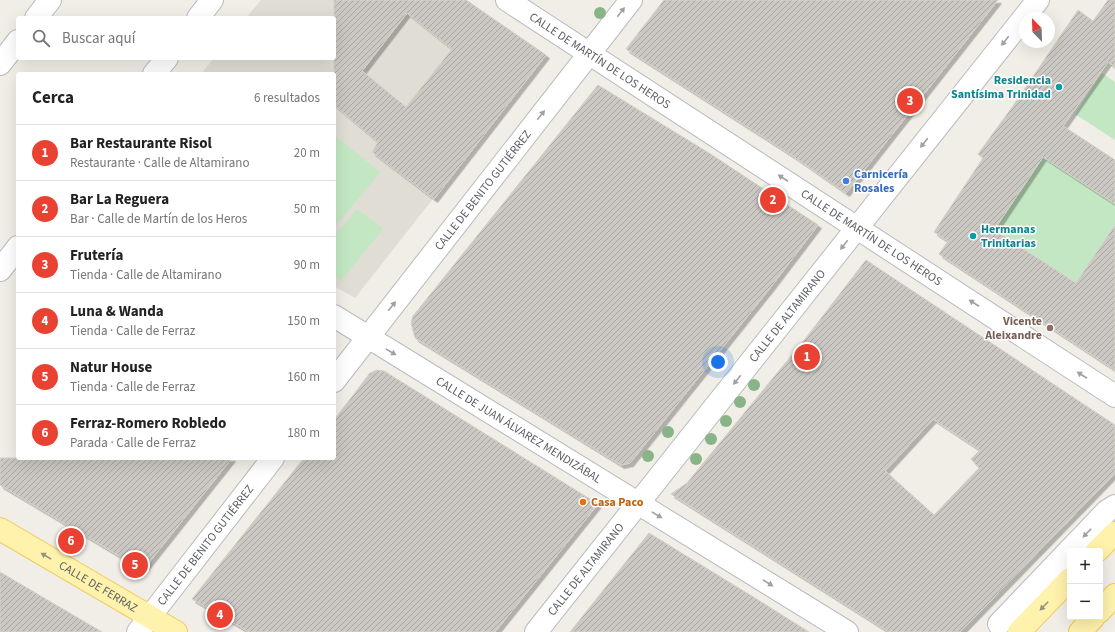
<!DOCTYPE html>
<html lang="es">
<meta charset="utf-8">
<style>
:root{--surface:#fff;--page:#f6f6f6;--text:#222;--muted:#767676;--line:#e0e0e0;--accent:#e94232}
body{margin:0;font-family:"Source Sans 3",sans-serif;background:var(--page);color:var(--text)}
.controls{position:absolute;right:12px;bottom:12px;display:grid;overflow:hidden;border-radius:4px;box-shadow:0 4px 16px #0002}
.controls button{width:36px;height:36px;display:grid;place-items:center;padding:0;border:0;border-bottom:1px solid var(--line);background:var(--surface);color:var(--text);font:20px sans-serif}
.compass{position:absolute;left:1019px;top:12px;width:36px;height:36px;border-radius:50%;background:var(--surface);box-shadow:0 4px 16px #0002;rotate:337deg}
.you{position:absolute;left:718px;top:362px;width:14px;height:14px;margin:-10px;border:3px solid #fff;border-radius:50%;background:#1a73e8;box-shadow:0 0 0 6px #1a73e833}
.badge{display:grid;place-items:center;width:26px;height:26px;border-radius:50%;background:var(--accent);color:#fff;font-size:13px;font-weight:700}
.pin{position:absolute;translate:-50% -50%;border:2px solid #fff;box-shadow:0 1px 4px #0006}
.list{margin:0;padding:0;list-style:none}
h2{display:flex;justify-content:space-between;align-items:center;height:52px;margin:0;padding:0 16px;font-size:17px}
h2 small{font-size:13px;font-weight:400;color:var(--muted)}
.list li{display:grid;grid-template-columns:26px 1fr auto;gap:12px;align-items:center;box-sizing:border-box;height:56px;padding:0 16px;border-top:1px solid var(--line)}
.list b{display:block;font-size:15px;white-space:nowrap}
.list p{margin:0;font-size:13px;white-space:nowrap;color:var(--muted)}
.list em{font-size:13px;font-style:normal;color:var(--muted)}
.icon{flex:none;width:22px;height:22px;fill:none;stroke:currentColor;stroke-width:2;stroke-linecap:round;stroke-linejoin:round}
.map{position:relative;flex:none;width:1115px;height:632px;overflow:hidden}
.search{position:absolute;background:var(--surface);box-shadow:0 4px 16px #0002;left:16px;top:16px;width:320px;height:44px;display:flex;align-items:center;gap:10px;box-sizing:border-box;padding:0 14px;border-radius:4px;color:var(--muted);font-size:15px}
.panel{position:absolute;background:var(--surface);box-shadow:0 4px 16px #0002;left:16px;top:72px;width:320px;height:388px;border-radius:4px}
.map>svg:first-child{display:block}
.education{fill:#e0ddd4}
.garden{fill:#c3e7c3}
.building{fill:url(#building-hatch);stroke:#d5d0c4;fill-rule:evenodd;filter:url(#shadow)}
.lines{fill:none;stroke-linecap:round;stroke-linejoin:round}
.minor-casing{stroke:#b8bbbf;stroke-width:24}
.major-casing{stroke:#f1c95d;stroke-width:24}
.minor{stroke:#fff;stroke-width:22}
.major{stroke:#fff2ac;stroke-width:22}
.tree{fill:#89b487}
.oneway{fill:#9ea0a3}
.oneway2{fill:#96947e}
.culture-dot{fill:#0f9aa8;stroke:#fff;stroke-width:1.5}
.shop-dot{fill:#3f7fe0;stroke:#fff;stroke-width:1.5}
.education-dot{fill:#8d6e63;stroke:#fff;stroke-width:1.5}
.food-dot{fill:#e8710a;stroke:#fff;stroke-width:1.5}
.labels{text-anchor:middle;stroke-width:3;stroke-linejoin:round;paint-order:stroke}
.street-label{font-size:12px;fill:#5d6166;stroke:#fff}
.culture-label{font-size:12px;font-weight:bold;fill:#0d838f;stroke:#fff;text-anchor:end}
.shop-label{font-size:12px;font-weight:bold;fill:#366cbe;stroke:#fff;text-anchor:start}
.education-label{font-size:12px;font-weight:bold;fill:#785e54;stroke:#fff;text-anchor:end}
.food-label{font-size:12px;font-weight:bold;fill:#c56008;stroke:#fff;text-anchor:start}
</style>
<div class="map">
<svg width="1115" height="632" viewBox="0 0 1115 632">
<defs>
<pattern id="building-hatch" width="6" height="6" patternUnits="userSpaceOnUse"><rect width="6" height="6" fill="#cbc8c3"/><path d="M-1 1l2-2M0 6l6-6M5 7l2-2" fill="none" stroke="#a8a6a2"/></pattern>
<filter id="shadow"><feDropShadow dx="3.5" dy="3.5" stdDeviation="0" flood-color="#0004"/></filter>
</defs>
<rect width="100%" height="100%" fill="#f0eee6"/>
<polygon class="education" points="261,0 466,0 546,55 355,298 334,286 334,74 201,74 214,58 334,58 334,18 246,18"/>
<g class="garden">
<polygon points="1102,73 1115,82 1115,140 1075,114"/>
<polygon points="334,135 380,172 334,228"/>
<polygon points="1043,157 1115,204 1115,225 1076,283 994,230"/>
<polygon points="357,209 383,229 341,281 334,275 334,236"/>
</g>
<g class="building">
<path d="M334,0H466L546,55L434,199L372,152L378,142L334,105ZM407,13L452,49L406,107L362,71Z"/>
<polygon points="664,0 998,0 846,193 793,156 626,49"/>
<polygon points="1108,0 1115,0 1115,67 1108,62 1063,126 1115,160 1115,204 1043,157 994,230 1076,283 1115,225 1115,370 939,254 948,241 934,232 983,158 978,154 1013,106 1078,10 1093,21"/>
<polygon points="598,85 709,153 818,225 770,288 630,463 621,465 415,338 411,323 413,316"/>
<path d="M866,260L1115,425V473L960,632H889L671,494L687,483L805,339ZM933,419L980,450L971,459L979,468L934,515L885,471Z"/>
<polygon points="377,370 384,371 598,504 495,632 249,632 192,599 304,458 334,458 334,420 370,373"/>
<polygon points="0,458 232,458 143,570 0,485"/>
<polygon points="649,533 755,598 809,632 570,632"/>
<polygon points="0,572 102,632 0,632"/>
</g>
<g class="lines">
<defs>
<g id="minor">
<path id="s1" d="M507,0L1115,396"/>
<polyline points="36,18 50,0"/>
<polyline points="198,18 212,0"/>
<polyline points="0,64 18,41"/>
<polyline points="154,74 167,58"/>
<polyline points="0,270 18,247"/>
<path id="s2" d="M334,316L847,632"/>
<path id="s3" d="M334,381L631,0"/>
<polyline points="999,624 1107,511 1115,506"/>
<path id="s4" d="M138,632L273,458"/>
<path id="s5" d="M536,632L1038,0"/>
</g>
<g id="major">
<path id="s6" d="M0,529L176,632"/>
<polyline points="1097,551 1115,533"/>
<polyline points="1100,611 1115,595"/>
<polyline points="1019,632 1070,579"/>
<polyline points="1080,632 1094,617"/>
</g>
</defs>
<use href="#minor" class="minor-casing"/>
<use href="#major" class="major-casing"/>
<use href="#minor" class="minor"/>
<use href="#major" class="major"/>
</g>
<g class="tree">
<circle cx="600" cy="13" r="6"/>
<circle cx="754" cy="385" r="6"/>
<circle cx="740" cy="402" r="6"/>
<circle cx="726" cy="421" r="6"/>
<circle cx="668" cy="432" r="6"/>
<circle cx="711" cy="439" r="6"/>
<circle cx="648" cy="456" r="6"/>
<circle cx="696" cy="459" r="6"/>
</g>
<defs><path id="oneway-solid" d="M-6-.8H1V-3.2L6.5 0L1 3.2V.8H-6Z"/></defs>
<g class="oneway">
<use href="#oneway-solid" transform="translate(621 12) rotate(-52)"/>
<use href="#oneway-solid" transform="translate(1005 41) rotate(128)"/>
<use href="#oneway-solid" transform="translate(541 115) rotate(-52)"/>
<use href="#oneway-solid" transform="translate(924 143) rotate(128)"/>
<use href="#oneway-solid" transform="translate(783 178) rotate(-147)"/>
<use href="#oneway-solid" transform="translate(844 245) rotate(128)"/>
<use href="#oneway-solid" transform="translate(974 303) rotate(-147)"/>
<use href="#oneway-solid" transform="translate(392 306) rotate(-52)"/>
<use href="#oneway-solid" transform="translate(391 352) rotate(31)"/>
<use href="#oneway-solid" transform="translate(1082 375) rotate(-147)"/>
<use href="#oneway-solid" transform="translate(737 380) rotate(128)"/>
<use href="#oneway-solid" transform="translate(657 515) rotate(31)"/>
<use href="#oneway-solid" transform="translate(1087 533) rotate(134)"/>
<use href="#oneway-solid" transform="translate(768 583) rotate(32)"/>
</g>
<g class="oneway2">
<use href="#oneway-solid" transform="translate(46 556) rotate(-149)"/>
<use href="#oneway-solid" transform="translate(1044 606) rotate(134)"/>
</g>
<g class="culture-dot">
<circle cx="1059" cy="87" r="4"/>
<circle cx="973" cy="236" r="4"/>
</g>
<circle class="shop-dot" cx="846" cy="181" r="4"/>
<circle class="education-dot" cx="1050" cy="328" r="4"/>
<circle class="food-dot" cx="583" cy="502" r="4"/>
<g class="labels">
<g class="street-label">
<text dy="4" stroke="none"><textPath href="#s1" startOffset="111">CALLE DE MARTÍN DE LOS HEROS</textPath></text>
<text dy="4" stroke="none"><textPath href="#s3" startOffset="242">CALLE DE BENITO GUTIÉRREZ</textPath></text>
<text dy="4" stroke="none"><textPath href="#s1" startOffset="435">CALLE DE MARTÍN DE LOS HEROS</textPath></text>
<text dy="4" stroke="none"><textPath href="#s5" startOffset="404">CALLE DE ALTAMIRANO</textPath></text>
<text dy="4" stroke="none"><textPath href="#s2" startOffset="217">CALLE DE JUAN ÁLVAREZ MENDIZÁBAL</textPath></text>
<text dy="4" stroke="none"><textPath href="#s4" startOffset="110">CALLE DE BENITO GUTIÉRREZ</textPath></text>
<text dy="4" stroke="none"><textPath href="#s5" startOffset="80">CALLE DE ALTAMIRANO</textPath></text>
<text dy="4" stroke="none"><textPath href="#s6" startOffset="114">CALLE DE FERRAZ</textPath></text>
</g>
<g class="culture-label">
<text x="1051" y="84">Residencia<tspan x="1051" dy="14">Santísima Trinidad</tspan></text>
<text x="981" y="233" text-anchor="start">Hermanas<tspan x="981" dy="14">Trinitarias</tspan></text>
</g>
<g class="shop-label">
<text x="854" y="178">Carnicería<tspan x="854" dy="14">Rosales</tspan></text>
</g>
<g class="education-label">
<text x="1042" y="325">Vicente<tspan x="1042" dy="14">Aleixandre</tspan></text>
</g>
<g class="food-label">
<text x="591" y="506">Casa Paco</text>
</g>
</g>
</svg>
<div class="controls">
<button>+</button>
<button>−</button>
</div>
<svg class="compass" viewBox="-18 -18 36 36"><path d="M0-13l5 13h-10z" fill="#e53935"/><path d="M0 13l5-13h-10z" fill="#767676"/></svg>
<div class="you"></div>
<div class="pin badge" style="left:807px;top:357px">1</div>
<div class="pin badge" style="left:773px;top:200px">2</div>
<div class="pin badge" style="left:910px;top:101px">3</div>
<div class="pin badge" style="left:220px;top:615px">4</div>
<div class="pin badge" style="left:135px;top:565px">5</div>
<div class="pin badge" style="left:71px;top:541px">6</div>
<div class="search"><svg class="icon" aria-label="search" viewBox="0 0 24 24"><circle cx="10" cy="10" r="6"/><path d="M15 15l6 6"/></svg>Buscar aquí</div>
<section class="panel">
<h2>Cerca<small>6 resultados</small></h2>
<ul class="list">
<li><span class="badge">1</span><div><b>Bar Restaurante Risol</b><p>Restaurante · Calle de Altamirano</p></div><em>20 m</em></li>
<li><span class="badge">2</span><div><b>Bar La Reguera</b><p>Bar · Calle de Martín de los Heros</p></div><em>50 m</em></li>
<li><span class="badge">3</span><div><b>Frutería</b><p>Tienda · Calle de Altamirano</p></div><em>90 m</em></li>
<li><span class="badge">4</span><div><b>Luna &amp; Wanda</b><p>Tienda · Calle de Ferraz</p></div><em>150 m</em></li>
<li><span class="badge">5</span><div><b>Natur House</b><p>Tienda · Calle de Ferraz</p></div><em>160 m</em></li>
<li><span class="badge">6</span><div><b>Ferraz-Romero Robledo</b><p>Parada · Calle de Ferraz</p></div><em>180 m</em></li>
</ul>
</section>
</div>
